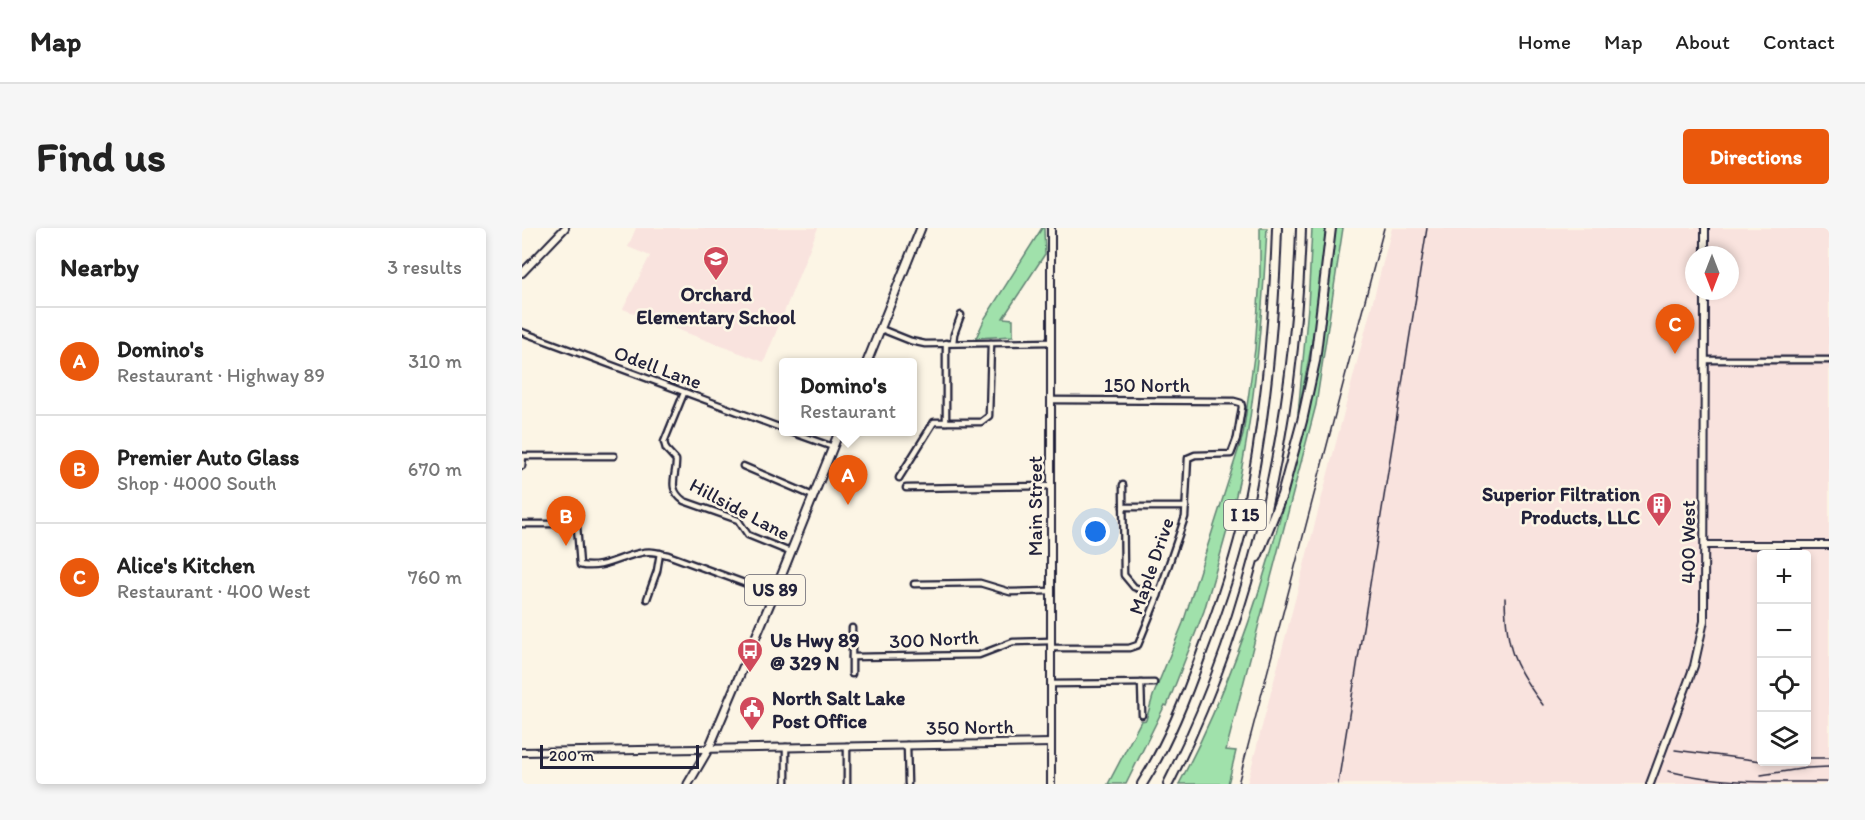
<!DOCTYPE html>
<meta charset="utf-8">
<style>
:root{--surface:#fff;--page:#f6f6f6;--text:#222;--muted:#767676;--line:#e0e0e0;--accent:#ea580c}
body{margin:0;font-family:Itim,sans-serif;background:var(--page);color:var(--text)}
.controls{position:absolute;right:18px;bottom:18px;display:grid;overflow:hidden;border-radius:6px;box-shadow:0 3px 9px #0003}
.controls button{width:54px;height:54px;display:grid;place-items:center;padding:0;border:0;border-bottom:2px solid var(--line);background:var(--surface);color:var(--text);font:30px sans-serif}
.compass{position:absolute;left:1163px;top:18px;width:54px;height:54px;border-radius:50%;background:var(--surface);box-shadow:0 3px 9px #0003;rotate:180deg}
.scale{position:absolute;left:18px;bottom:15px;width:159px;box-sizing:border-box;padding-left:6px;border:3px solid #22223b;border-top:0;font-size:16px;line-height:21px;white-space:nowrap;color:#22223b;-webkit-text-stroke:4px #fcf5e5;paint-order:stroke}
.you{position:absolute;left:574px;top:304px;width:21px;height:21px;margin:-15px;border:4px solid #fff;border-radius:50%;background:#1a73e8;box-shadow:0 0 0 9px #1a73e833}
.badge{display:grid;place-items:center;width:39px;height:39px;border-radius:50%;background:var(--accent);color:#fff;font-size:20px;font-weight:700}
.pin{position:absolute;translate:-50% -50px;filter:drop-shadow(0 2px 3px #0008)}
.pin::after{content:'';position:absolute;top:32px;width:21px;height:18px;background:inherit;clip-path:polygon(0 0,100% 0,50% 100%)}
.popup{position:absolute;left:257px;top:130px;width:138px;height:78px;box-sizing:border-box;display:grid;place-content:center;border-radius:6px;background:var(--surface);filter:drop-shadow(0 2px 4px #0005);font-size:20px;white-space:nowrap;color:var(--muted)}
.popup b{font-size:22px;color:var(--text)}
.popup::after{content:'';position:absolute;left:50%;top:100%;margin-left:-12px;border:12px solid transparent;border-top-color:var(--surface)}
.list{margin:0;padding:0;list-style:none}
h2{display:flex;justify-content:space-between;align-items:center;height:78px;margin:0;padding:0 24px;font-size:26px}
h2 small{font-size:20px;font-weight:400;color:var(--muted)}
.list li{display:grid;grid-template-columns:39px 1fr auto;gap:18px;align-items:center;box-sizing:border-box;height:108px;padding:0 24px;border-top:2px solid var(--line)}
.list b{display:block;font-size:22px;white-space:nowrap}
.list p{margin:0;font-size:20px;white-space:nowrap;color:var(--muted)}
.list em{font-size:20px;font-style:normal;color:var(--muted)}
.icon{flex:none;width:33px;height:33px;fill:none;stroke:currentColor;stroke-width:2;stroke-linecap:round;stroke-linejoin:round}
.map{position:relative;flex:none;width:1307px;height:556px;overflow:hidden;border-radius:6px}
header{display:flex;align-items:center;gap:36px;box-sizing:border-box;height:84px;padding:0 30px;background:var(--surface);border-bottom:2px solid var(--line)}
header strong{font-size:28px}
nav{display:flex;gap:33px;margin-inline-start:auto;font-size:21px}
.intro{display:flex;align-items:center;justify-content:space-between;box-sizing:border-box;height:144px;padding:0 36px}
h1{margin:0;font-size:42px}
.button{padding:15px 27px;border-radius:6px;background:var(--accent);color:#fff;font-size:21px;font-weight:700}
main{display:flex;gap:36px;padding:0 36px}
aside{flex:1;background:var(--surface);border-radius:6px;box-shadow:0 3px 9px #0003}
.map>svg:first-child{display:block}
.built{fill:#f9e3de;fill-rule:evenodd}
.green{fill:#a0e1ab;stroke:#618273;stroke-width:1.5}
.lines{fill:none;stroke-linecap:round;stroke-linejoin:round}
.street-casing{stroke:#22223b;stroke-width:9}
.secondary-casing{stroke:#22223b;stroke-width:10}
.primary-casing{stroke:#22223b;stroke-width:11}
.highway-casing{stroke:#22223b;stroke-width:12}
.street{stroke:#fcf5e5;stroke-width:4.5}
.secondary{stroke:#fcf5e5;stroke-width:6}
.primary{stroke:#fcf5e5;stroke-width:7}
.highway{stroke:#fcf5e5;stroke-width:8}
.rail{stroke:#22223b;stroke-width:1.5}
.labels{text-anchor:middle;stroke-width:5;stroke-linejoin:round;paint-order:stroke}
.shield{fill:#fcf5e5;stroke:#63616e;stroke-width:1.5}
.shield-label{font-size:18px;font-weight:bold;fill:#22223b}
.poi-label{font-size:20px;font-weight:bold;fill:#22223b;stroke:#fcf5e5;text-anchor:start}
.street-label{font-size:20px;fill:#22223b;stroke:#fcf5e5}
</style>
<header>
<strong>Map</strong>
<nav><a>Home</a><a>Map</a><a>About</a><a>Contact</a></nav>
</header>
<div class="intro"><h1>Find us</h1><a class="button">Directions</a></div>
<main>
<aside>
<h2>Nearby<small>3 results</small></h2>
<ul class="list">
<li><span class="badge">A</span><div><b>Domino's</b><p>Restaurant · Highway 89</p></div><em>310 m</em></li>
<li><span class="badge">B</span><div><b>Premier Auto Glass</b><p>Shop · 4000 South</p></div><em>670 m</em></li>
<li><span class="badge">C</span><div><b>Alice's Kitchen</b><p>Restaurant · 400 West</p></div><em>760 m</em></li>
</ul>
</aside>
<div class="map">
<svg width="1307" height="556" viewBox="0 0 1307 556">
<rect width="100%" height="100%" fill="#fcf5e5"/>
<filter id="ink" filterUnits="userSpaceOnUse"><feTurbulence type="fractalNoise" baseFrequency=".0167" numOctaves="2"/><feDisplacementMap in="SourceGraphic" scale="12" xChannelSelector="R" yChannelSelector="G"/><feConvolveMatrix kernelMatrix="1 2 1 2 8 2 1 2 1" color-interpolation-filters="sRGB"/></filter>
<g filter="url(#ink)">
<g class="built">
<polygon points="114,0 296,0 242,134 101,81 128,28 106,19"/>
<path d="M870,0H1307V556H725ZM1172,27H1208V63H1172ZM1240,326H1284V534H1240Z"/>
</g>
<g class="green">
<polygon points="520,0 522,0 523,26 481,90 491,91 491,108 454,110 463,90"/>
<path d="M738,0H745C741,78 735,156 721,233C712,284 696,334 682,383L645,478L643,477L604,556H586L619,493L624,492L631,468L661,395L721,207L733,121L738,50Z"/>
<polygon points="790,0 805,0 794,94 776,186 786,79"/>
<path d="M813,0H821L794,177L704,522L714,523L706,556H657C747,387 788,189 813,0Z"/>
</g>
<g class="lines">
<defs>
<g id="street">
<polyline points="359,101 389,113 403,116 529,114"/>
<polyline points="0,104 262,201"/>
<polyline points="431,115 432,106 439,87"/>
<polyline points="1183,132 1307,132"/>
<path d="M162,165L142,214L144,221L154,232C155,248 144,260 162,273L216,292L226,307L268,324"/>
<polyline points="529,172 712,173 719,175 720,179 715,210 709,226 673,227 666,230 663,289 636,368 616,417 607,420 529,420"/>
<polyline points="424,194 424,115"/>
<polyline points="269,204 311,219"/>
<polyline points="0,228 92,228"/>
<polyline points="0,238 1,228"/>
<polyline points="221,238 291,268"/>
<polyline points="377,250 412,194 459,194 467,188 469,115"/>
<polyline points="601,257 602,347 612,359 636,368"/>
<polyline points="384,260 529,258"/>
<polyline points="601,279 664,279"/>
<path d="M0,296H48L55,298L58,337C80,342 97,329 118,325C128,322 137,325 146,327L252,366"/>
<polyline points="392,356 458,355 488,364 529,363"/>
<polyline points="125,371 135,343 138,325"/>
<polyline points="330,400 330,446"/>
<polyline points="330,429 457,427 491,414 529,413"/>
<polyline points="619,455 620,487"/>
<polyline points="529,456 632,455"/>
<polyline points="385,517 386,556"/>
<polyline points="325,518 325,556"/>
<polyline points="264,519 264,556"/>
</g>
<g id="secondary">
<polyline points="529,0 529,556"/>
<polyline points="1183,27 1183,0"/>
<polyline points="0,45 43,0"/>
<polyline points="1183,317 1307,317"/>
<polyline points="0,524 529,515"/>
<polyline points="1128,556 1172,438 1182,393 1183,63"/>
</g>
<g id="primary">
<polyline points="345,134 399,0"/>
<polyline points="166,556 187,520 252,366 317,204"/>
</g>
<g id="highway">
<polyline points="735,329 760,267 780,193 793,133 809,0"/>
<path d="M620,556C646,515 664,469 680,424C698,377 714,329 725,280C744,188 752,94 755,0"/>
<path d="M646,556C732,387 774,189 779,0"/>
</g>
</defs>
<use href="#street" class="street-casing"/>
<use href="#secondary" class="secondary-casing"/>
<use href="#primary" class="primary-casing"/>
<use href="#highway" class="highway-casing"/>
<use href="#street" class="street"/>
<use href="#secondary" class="secondary"/>
<use href="#primary" class="primary"/>
<use href="#highway" class="highway"/>
<g class="rail">
<path d="M983,370C984,419 991,438 1021,477"/>
<polyline points="1153,522 1240,533"/>
<polyline points="1284,530 1307,530"/>
<path d="M1146,543C1198,556 1253,554 1307,554"/>
<polyline points="1239,547 1285,540 1307,539"/>
<polyline points="716,556 862,0"/>
<polyline points="816,556 905,0"/>
</g>
</g>
</g>
<defs>
<symbol id="school-pin" viewBox="-11 -11 22 30"><path d="M0 17L-7.5 6A9.5 9.5 0 1 1 7.5 6Z" fill="#d1495b" stroke="#fcf5e5"/><path d="M0-5L7-2L0 1L-7-2ZM-4 1L0 2.5L4 1V4Q0 6-4 4Z" fill="#fff"/></symbol>
<symbol id="building-pin" viewBox="-11 -11 22 30"><path d="M0 17L-7.5 6A9.5 9.5 0 1 1 7.5 6Z" fill="#d1495b" stroke="#fcf5e5"/><path d="M-4-6H4V6H1V3H-1V6H-4ZM-2.5-4.3h1.7v1.8h-1.7ZM.8-4.3h1.7v1.8H.8ZM-2.5-1h1.7V.8h-1.7ZM.8-1h1.7V.8H.8Z" fill="#fff"/></symbol>
<symbol id="bus-pin" viewBox="-11 -11 22 30"><path d="M0 17L-7.5 6A9.5 9.5 0 1 1 7.5 6Z" fill="#d1495b" stroke="#fcf5e5"/><path d="M-5-6H5V4H4V6H2V4H-2V6H-4V4H-5ZM-3.5-4V0h7V-4ZM-3.5 1.2v1.5H-2V1.2ZM2 1.2v1.5H3.5V1.2Z" fill="#fff"/></symbol>
<symbol id="civic-pin" viewBox="-11 -11 22 30"><path d="M0 17L-7.5 6A9.5 9.5 0 1 1 7.5 6Z" fill="#d1495b" stroke="#fcf5e5"/><path d="M-.6-6.5H3V-4.5H.6V-3L4-1V1h2V6H-6V1h2V-1L-.6-3ZM-1.2 2.5V6h2.4V2.5Z" fill="#fff"/></symbol>
</defs>
<g fill-rule="evenodd">
<use href="#school-pin" x="179" y="16" width="30" height="40"/>
<use href="#building-pin" x="1122" y="262" width="30" height="40"/>
<use href="#bus-pin" x="213" y="408" width="30" height="40"/>
<use href="#civic-pin" x="215" y="466" width="30" height="40"/>
</g>
<g class="labels">
<g class="shield">
<rect x="702" y="272" width="42" height="30" rx="4.5"/>
<rect x="223" y="347" width="60" height="30" rx="4.5"/>
</g>
<g class="shield-label">
<text x="723" y="293">I 15</text>
<text x="253" y="368">US 89</text>
</g>
<g class="poi-label">
<text x="194" y="73" text-anchor="middle">Orchard<tspan x="194" dy="23">Elementary School</tspan></text>
<text x="1118" y="273" text-anchor="end">Superior Filtration<tspan x="1118" dy="23">Products, LLC</tspan></text>
<text x="248" y="419">Us Hwy 89<tspan x="248" dy="23">@ 329 N</tspan></text>
<text x="250" y="477">North Salt Lake<tspan x="250" dy="23">Post Office</tspan></text>
</g>
<g class="street-label">
<text transform="translate(136 139) rotate(20)" y="7">Odell Lane</text>
<text x="625" y="164">150 North</text>
<text transform="translate(513 278) rotate(-90)" y="7">Main Street</text>
<text transform="translate(218 281) rotate(28)" y="7">Hillside Lane</text>
<text transform="translate(1166 314) rotate(-90)" y="7">400 West</text>
<text transform="translate(629 338) rotate(-71)" y="7">Maple Drive</text>
<text transform="translate(412 411) rotate(-3)" y="7">300 North</text>
<text transform="translate(448 499) rotate(-1)" y="7">350 North</text>
</g>
</g>
</svg>
<div class="controls">
<button>+</button>
<button>−</button>
<button><svg class="icon" aria-label="locate" viewBox="0 0 24 24"><circle cx="12" cy="12" r="6"/><path d="M12 2v4M12 18v4M2 12h4M18 12h4"/></svg></button>
<button><svg class="icon" aria-label="layers" viewBox="0 0 24 24"><path d="M12 4l9 5-9 5-9-5zM3 14l9 5 9-5"/></svg></button>
</div>
<svg class="compass" viewBox="-18 -18 36 36"><path d="M0-13l5 13h-10z" fill="#e53935"/><path d="M0 13l5-13h-10z" fill="#767676"/></svg>
<div class="scale">200 m</div>
<div class="you"></div>
<div class="pin badge" style="left:326px;top:277px">A</div>
<div class="popup"><b>Domino's</b>Restaurant</div>
<div class="pin badge" style="left:44px;top:318px">B</div>
<div class="pin badge" style="left:1153px;top:126px">C</div>
</div>
</main>
